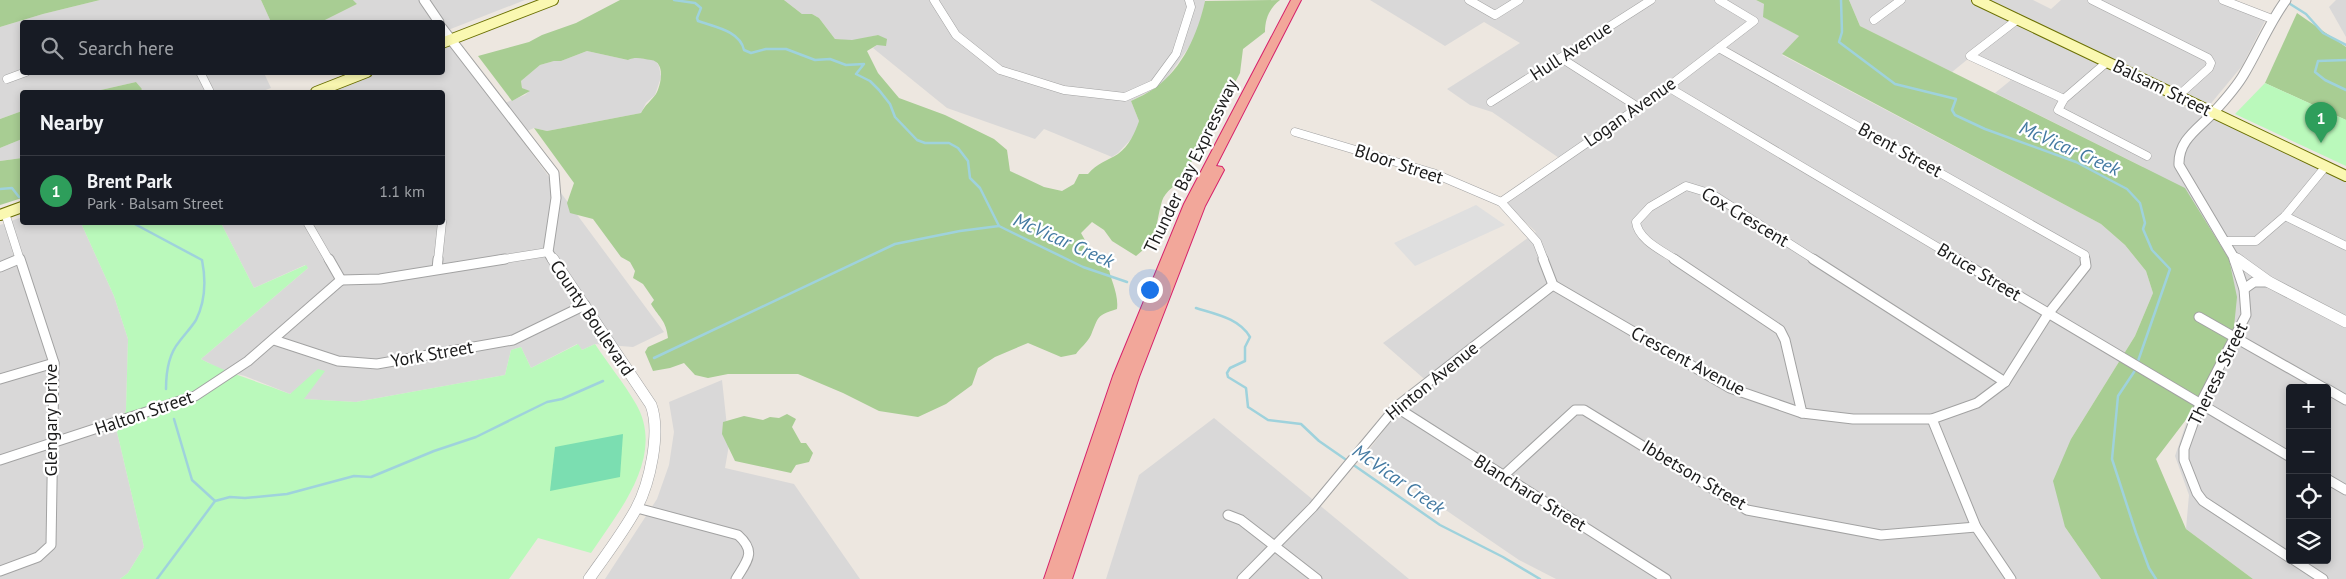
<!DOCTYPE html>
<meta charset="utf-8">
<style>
:root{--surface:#171b24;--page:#242831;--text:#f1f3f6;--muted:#9ea1a6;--line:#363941;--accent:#dd868d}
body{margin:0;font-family:"PT Sans",sans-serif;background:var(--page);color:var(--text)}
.controls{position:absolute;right:15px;bottom:15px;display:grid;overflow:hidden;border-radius:5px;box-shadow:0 2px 8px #0003}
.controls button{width:45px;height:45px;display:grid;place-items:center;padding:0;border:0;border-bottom:1px solid var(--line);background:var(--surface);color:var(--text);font:25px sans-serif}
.you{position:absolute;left:1149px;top:289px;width:18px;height:18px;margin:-12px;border:4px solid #fff;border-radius:50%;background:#1a73e8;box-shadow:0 0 0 8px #1a73e833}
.badge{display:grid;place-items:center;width:32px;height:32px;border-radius:50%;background:var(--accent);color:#fff;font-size:16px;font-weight:700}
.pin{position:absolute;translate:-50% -41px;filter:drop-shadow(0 1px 2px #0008)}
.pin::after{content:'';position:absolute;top:26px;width:18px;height:15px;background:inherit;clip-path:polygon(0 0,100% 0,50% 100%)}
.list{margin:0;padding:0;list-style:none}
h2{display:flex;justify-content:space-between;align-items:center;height:65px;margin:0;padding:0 20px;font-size:21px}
h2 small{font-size:16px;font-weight:400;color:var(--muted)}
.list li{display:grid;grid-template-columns:32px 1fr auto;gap:15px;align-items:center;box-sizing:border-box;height:70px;padding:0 20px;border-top:1px solid var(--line)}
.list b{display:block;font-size:19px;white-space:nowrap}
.list p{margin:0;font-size:16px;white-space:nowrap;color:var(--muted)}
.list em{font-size:16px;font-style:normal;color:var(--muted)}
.icon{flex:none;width:28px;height:28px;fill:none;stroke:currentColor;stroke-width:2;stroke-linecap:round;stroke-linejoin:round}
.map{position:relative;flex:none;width:2346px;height:579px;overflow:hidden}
.search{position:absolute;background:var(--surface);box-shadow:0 2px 8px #0003;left:20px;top:20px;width:425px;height:55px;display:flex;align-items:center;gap:12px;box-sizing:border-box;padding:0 18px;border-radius:5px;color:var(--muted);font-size:19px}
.panel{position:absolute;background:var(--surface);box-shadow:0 2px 8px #0003;left:20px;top:90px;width:425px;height:135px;border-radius:5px}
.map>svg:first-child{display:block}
.residential{fill:#d9d8d8;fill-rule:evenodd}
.forest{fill:#a8cd93}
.park{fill:#baf9bb}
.pitch{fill:#7bdeb1}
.parking{fill:#dfdfdf}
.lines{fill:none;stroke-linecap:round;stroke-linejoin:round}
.stream{stroke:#9fd2dc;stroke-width:2.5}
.minor-far1-casing{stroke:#a2a2a2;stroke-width:9}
.minor-casing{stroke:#a2a2a2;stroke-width:11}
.tertiary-far1-casing{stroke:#a2a2a2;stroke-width:11}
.tertiary-casing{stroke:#a2a2a2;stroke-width:12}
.secondary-casing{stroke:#6b7003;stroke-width:12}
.trunk-casing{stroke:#d6216b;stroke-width:2}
.minor-far1{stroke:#fff;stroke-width:8}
.minor{stroke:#fff;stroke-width:9}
.tertiary-far1{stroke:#fff;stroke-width:9}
.tertiary{stroke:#fff;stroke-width:11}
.secondary{stroke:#faf8b1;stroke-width:10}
.trunk{fill:#f2a79a;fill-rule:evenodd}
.labels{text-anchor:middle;stroke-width:4.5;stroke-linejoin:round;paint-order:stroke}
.street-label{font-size:18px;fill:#1b1b1b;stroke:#fff}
.water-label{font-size:19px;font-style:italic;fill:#447aa2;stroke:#fff}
</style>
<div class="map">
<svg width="2346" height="579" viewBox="0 0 2346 579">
<rect width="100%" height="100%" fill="#ede7e0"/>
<g class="residential">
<polygon points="100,0 261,0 271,22 22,22 22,72 264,73 271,88 260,92 140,92 142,89 136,82 92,92 22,92 22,111 0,119 0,27 43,14"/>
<polygon points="353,0 525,0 443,32 442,22 321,22 357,4"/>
<polygon points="784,0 1205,0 1205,1 1199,28 1193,41 1177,64 1164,82 1154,89 1131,101 1139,121 1135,135 1118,153 1112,157 1044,129 1035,139 947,108 873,48 877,45 878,35 852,41 835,39 819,18 812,14 802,14"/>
<polygon points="1370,0 1756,0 1764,4 1764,17 1799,36 1782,55 2101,224 2125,245 2146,271 2153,293 2135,336 2071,439 2065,527 2101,579 1556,579 1519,560 1365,455 1394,417 1430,384 1383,343 1536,232 1506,204 1565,162 1492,112 1470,105 1447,89 1520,43 1484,22 1445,46"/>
<path d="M1849,0H2033L2051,9L2061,0H2229L2268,15L2242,66L2203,113L2346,181V579H2253L2186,529L2189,495L2175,456L2202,377L2143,167L1995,93L2011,80L1968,59L1952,72L1860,26ZM2290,388H2327V560H2290Z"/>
<polygon points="2336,0 2346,0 2346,37 2329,7"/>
<polygon points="456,41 505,103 525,95 529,91 522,88 521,81 540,65 554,61 561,61 587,51 628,60 634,57 655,60 659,66 661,77 655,95 646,103 641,113 547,131 534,128 518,135 664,332 633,347 595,344 582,350 577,344 531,368 521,347 511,350 505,375 356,402 303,399 324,371 290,394 245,376 222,370 201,359 308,268 305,265 254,288 221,223 442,222 442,92 324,92 374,73 442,72 443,46"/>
<polygon points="22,139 22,158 0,161 0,148"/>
<polygon points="22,217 22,222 81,223 114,296 128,339 126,410 117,432 144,547 128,573 120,579 0,579 0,225"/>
<polygon points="722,380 729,445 725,468 794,484 860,579 605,579 657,499 669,465 674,432 669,402"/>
<polygon points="1214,418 1409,579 1106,579 1139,475"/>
</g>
<g class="forest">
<polygon points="0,0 100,0 43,14 0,27"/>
<polygon points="261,0 353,0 357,4 321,22 271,22"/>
<path d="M620,0H784L802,14H812L819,18L835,39L852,40L878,35L887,39L886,46L877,45L867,51L878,73L899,98L945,115L994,139L1007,150L1010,171L1044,187L1062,191L1074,184L1079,174H1088C1097,163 1107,161 1118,154C1129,146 1135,133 1139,121L1131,101C1139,97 1148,93 1155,88C1183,68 1198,33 1205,1L1280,0C1270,8 1265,18 1265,32L1243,49L1240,73L1198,154C1188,164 1189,168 1183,177C1177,185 1165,191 1162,201C1155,225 1159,239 1136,256L1112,241L1104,230L1092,222L1081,233L1095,258L1108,264C1110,280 1119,293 1117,309C1096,316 1099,316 1091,335C1088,342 1080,348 1076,354L1061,357L1028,343L995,357L978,368L972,385L946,404L918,417L879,411L843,393L798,374H728L708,378L695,375L684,363L670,368L653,371L645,352L648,347L668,338C666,320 660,319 651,304L654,300L643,284L633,278L635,271L630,262L621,257L593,219L570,213L567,203L574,183L534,128L547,131L641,113C645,105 651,101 656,94C661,85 666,62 651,60C643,59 636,56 628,60L587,51L561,61H554L540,65L521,81L522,88L530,91L512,101L478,56L529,42L542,35L576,23Z"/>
<polygon points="1756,0 1849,0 1860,26 2185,188 2229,259 2237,297 2233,337 2198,404 2156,459 2186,529 2253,579 2101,579 2065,527 2053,481 2071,439 2135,336 2153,293 2146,271 2125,245 2101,224 1782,54 1799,36 1763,17 1764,4"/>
<polygon points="2297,13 2346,47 2346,120 2265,83"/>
<polygon points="136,82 142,89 140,92 92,92"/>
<polygon points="22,111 22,139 0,148 0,119"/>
<polygon points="22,158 22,198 0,205 0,161"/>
<polygon points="787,414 796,419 792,427 801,443 806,443 813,453 809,462 796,465 791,473 735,461 722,434 723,422 744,416 763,420 770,417 779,418"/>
</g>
<g class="park">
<polygon points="2265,83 2346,120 2346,166 2235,114"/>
<path d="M81,223H221L254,288L306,265L308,268L201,359C229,374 260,382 290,394L318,369L325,371L304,399L356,402L505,375L511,350L521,347L531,368L578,344L582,350L595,344C608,364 624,383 636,404C666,456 619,511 591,553L538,538L509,579H120L128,573L144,547L117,432L126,410L128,339L114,296Z"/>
</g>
<polygon class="pitch" points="623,434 620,477 550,491 555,447"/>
<polygon class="parking" points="1476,205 1505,225 1415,266 1394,243"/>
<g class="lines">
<g class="stream">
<path d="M674,0L695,3L701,8L697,18L698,21C715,27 740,31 744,50L751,53L766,49H786L815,60L830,59L846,65L864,64L856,74L870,81L879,90L890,104L895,117L917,140L925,143H949L958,148L968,161L970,178L980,188L999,226L1083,267L1127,282"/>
<polyline points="1841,0 1842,32 1839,42 1895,84 1956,99 1952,110 1955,115 1985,129 2076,162 2127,189 2140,203 2145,223 2143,229 2152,250 2170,269 2137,364"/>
<polyline points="2287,2 2306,14 2323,33 2346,45"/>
<polyline points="2346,60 2318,61 2315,72 2325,80 2346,90"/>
<polyline points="0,189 12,188 19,197"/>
<path d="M131,222L202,260C206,280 205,302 196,320C191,328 184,335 179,342C168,355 166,372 166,389"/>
<path d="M1196,308C1215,314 1239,318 1250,337L1245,347V361L1230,368L1227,373L1228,377L1246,388L1248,407L1268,420L1301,424L1319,441L1440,525L1503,557L1540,579"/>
<polyline points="654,358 895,244 960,231 999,226"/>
<polyline points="2136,369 2118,396 2112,459 2136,533 2149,568 2156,579"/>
<polyline points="174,419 192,480 215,501"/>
<polyline points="157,579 215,501 230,497 245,498 287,494 354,476 371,477 434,451 476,437 547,402 562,399 603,381"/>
</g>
<defs>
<g id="minor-far1">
<polyline points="934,0 956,35 1000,70 1064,90 1125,97 1154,84 1176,54 1191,7 1189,0"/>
<polyline points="1469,0 1495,15 1519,0"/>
<polyline points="2092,0 2208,58 2211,63 2209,68 2178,96"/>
<polyline points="2223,0 2272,19"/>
<polyline points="2018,19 1970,56 2064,99"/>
<polyline points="1874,20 1901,0"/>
<polyline points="1719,48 2085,255 2085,260"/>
<polyline points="1561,58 1638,107"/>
<polyline points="2107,62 2064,99 2058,110 2147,156"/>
<polyline points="200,72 210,92"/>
<polyline points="7,79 26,72"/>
<polyline points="1668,87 1959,260"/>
<polyline points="1491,102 1651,0"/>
<polyline points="1295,132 1433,173 1501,202 1537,242 1544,260"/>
<polyline points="1501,202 1668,87 1754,21 1719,0"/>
<polyline points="5,213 20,260"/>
<polyline points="2285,216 2346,246"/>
<polyline points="307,222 329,260"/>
<polyline points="2224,241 2256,241 2285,216 2326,166"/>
<polyline points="2233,256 2234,260"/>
<polyline points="16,260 19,259"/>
<polyline points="438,260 442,222"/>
<polyline points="498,260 548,252"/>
<path d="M1676,260C1663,251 1638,240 1636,222L1650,207L1686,186L1712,194L1815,260"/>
</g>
<g id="minor">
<polyline points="329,259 341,280"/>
<polyline points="1543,259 1553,285 1730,388 1802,413 1853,419 1932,419 1977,403 2005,382 2048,314 2086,266 2085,259"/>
<polyline points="1674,259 1780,330 1785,340 1802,413"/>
<polyline points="1813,259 2005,382"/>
<polyline points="1957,259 2290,457"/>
<polyline points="2234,259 2244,289 2246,315 2200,404 2184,449 2184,460 2197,493 2203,501 2290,558"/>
<polyline points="0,267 19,259"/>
<polyline points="437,269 438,259"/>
<polyline points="341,280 380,279 505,259"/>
<polyline points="2244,289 2254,282 2269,282"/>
<polyline points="2199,317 2324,388"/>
<polyline points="274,340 338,361 377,364 513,340 585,305"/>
<polyline points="0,379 54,363"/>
<polyline points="2327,389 2346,400"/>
<polyline points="1396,407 1666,579"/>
<polyline points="1932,419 1976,527 2011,579"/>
<polyline points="0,460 195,396 248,361 341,280"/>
<polyline points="1503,476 1575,410 1584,410 1747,510 1881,535 1976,527"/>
<polyline points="2327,479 2346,490"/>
<path d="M637,508L738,535C757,552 747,561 736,579"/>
<polyline points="1228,515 1241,520 1317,579"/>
<polyline points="2294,560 2323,579"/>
<polyline points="0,571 38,557 51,545 54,363 20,259"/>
<polyline points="1242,579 1313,507 1396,407 1553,285"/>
</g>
<g id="tertiary-far1">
<polyline points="424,0 439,22"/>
<polyline points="442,28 554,173 556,198 548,252 553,260"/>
<path d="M2239,260L2233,256L2179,165C2178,140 2198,129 2213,113C2224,101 2236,88 2244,74C2259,49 2269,23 2286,0"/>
</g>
<g id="tertiary">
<path d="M553,259L651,405C661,432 650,483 636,509C623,533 605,556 589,579"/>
<polyline points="2237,259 2269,282 2346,322"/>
</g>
<g id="secondary">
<polyline points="1977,0 2346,176"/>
<polyline points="442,43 553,0"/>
<polyline points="316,92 367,72"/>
<polyline points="0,215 22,207"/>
</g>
<polygon id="trunk" points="1291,0 1301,0 1216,166 1222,167 1224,170 1205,206 1139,377 1072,579 1044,579 1113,376 1184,204"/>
</defs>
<use href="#minor-far1" class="minor-far1-casing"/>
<use href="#minor" class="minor-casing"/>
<use href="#tertiary-far1" class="tertiary-far1-casing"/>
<use href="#tertiary" class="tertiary-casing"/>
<use href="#secondary" class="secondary-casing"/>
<use href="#trunk" class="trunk-casing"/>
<use href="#minor-far1" class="minor-far1"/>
<use href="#minor" class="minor"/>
<use href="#tertiary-far1" class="tertiary-far1"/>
<use href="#tertiary" class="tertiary"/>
<use href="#secondary" class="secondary"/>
<use href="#trunk" class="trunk"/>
</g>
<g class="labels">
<g class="street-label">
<text transform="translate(1571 51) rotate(-33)" y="6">Hull Avenue</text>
<text transform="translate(2162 88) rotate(26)" y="6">Balsam Street</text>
<text transform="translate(1630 112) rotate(-35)" y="6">Logan Avenue</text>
<text transform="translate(1900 150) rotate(29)" y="6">Brent Street</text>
<text transform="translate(1399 164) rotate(18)" y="6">Bloor Street</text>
<text transform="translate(1191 166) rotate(-64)" y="6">Thunder Bay Expressway</text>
<text transform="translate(1745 217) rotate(31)" y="6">Cox Crescent</text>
<text transform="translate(1979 272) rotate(31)" y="6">Bruce Street</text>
<text transform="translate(592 318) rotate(56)" y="6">County Boulevard</text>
<text transform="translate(432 354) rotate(-10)" y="6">York Street</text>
<text transform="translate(1688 361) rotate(28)" y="6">Crescent Avenue</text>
<text transform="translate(2218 374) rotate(-64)" y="6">Theresa Street</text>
<text transform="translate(1432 381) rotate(-39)" y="6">Hinton Avenue</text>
<text transform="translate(144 413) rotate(-19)" y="6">Halton Street</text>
<text transform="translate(51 420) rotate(-90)" y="6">Glengary Drive</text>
<text transform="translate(1694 475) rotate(31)" y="6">Ibbetson Street</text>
<text transform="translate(1530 493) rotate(32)" y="6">Blanchard Street</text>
</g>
<g class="water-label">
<text transform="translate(2070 148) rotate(24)" y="7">McVicar Creek</text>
<text transform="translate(1064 240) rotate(24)" y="7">McVicar Creek</text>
<text transform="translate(1399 479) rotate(35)" y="7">McVicar Creek</text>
</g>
</g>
</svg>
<div class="controls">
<button>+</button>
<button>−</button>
<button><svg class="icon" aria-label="locate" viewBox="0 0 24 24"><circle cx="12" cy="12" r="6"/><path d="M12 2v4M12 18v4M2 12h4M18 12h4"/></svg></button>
<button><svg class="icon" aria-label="layers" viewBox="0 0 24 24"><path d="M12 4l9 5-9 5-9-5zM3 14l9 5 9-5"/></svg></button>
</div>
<div class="you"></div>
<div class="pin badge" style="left:2321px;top:143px;background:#2e9e5b">1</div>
<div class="search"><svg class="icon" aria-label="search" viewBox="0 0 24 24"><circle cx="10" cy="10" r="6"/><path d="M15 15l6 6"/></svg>Search here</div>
<section class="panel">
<h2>Nearby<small></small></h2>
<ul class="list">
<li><span class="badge" style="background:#2e9e5b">1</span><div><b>Brent Park</b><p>Park · Balsam Street</p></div><em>1.1 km</em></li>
</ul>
</section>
</div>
